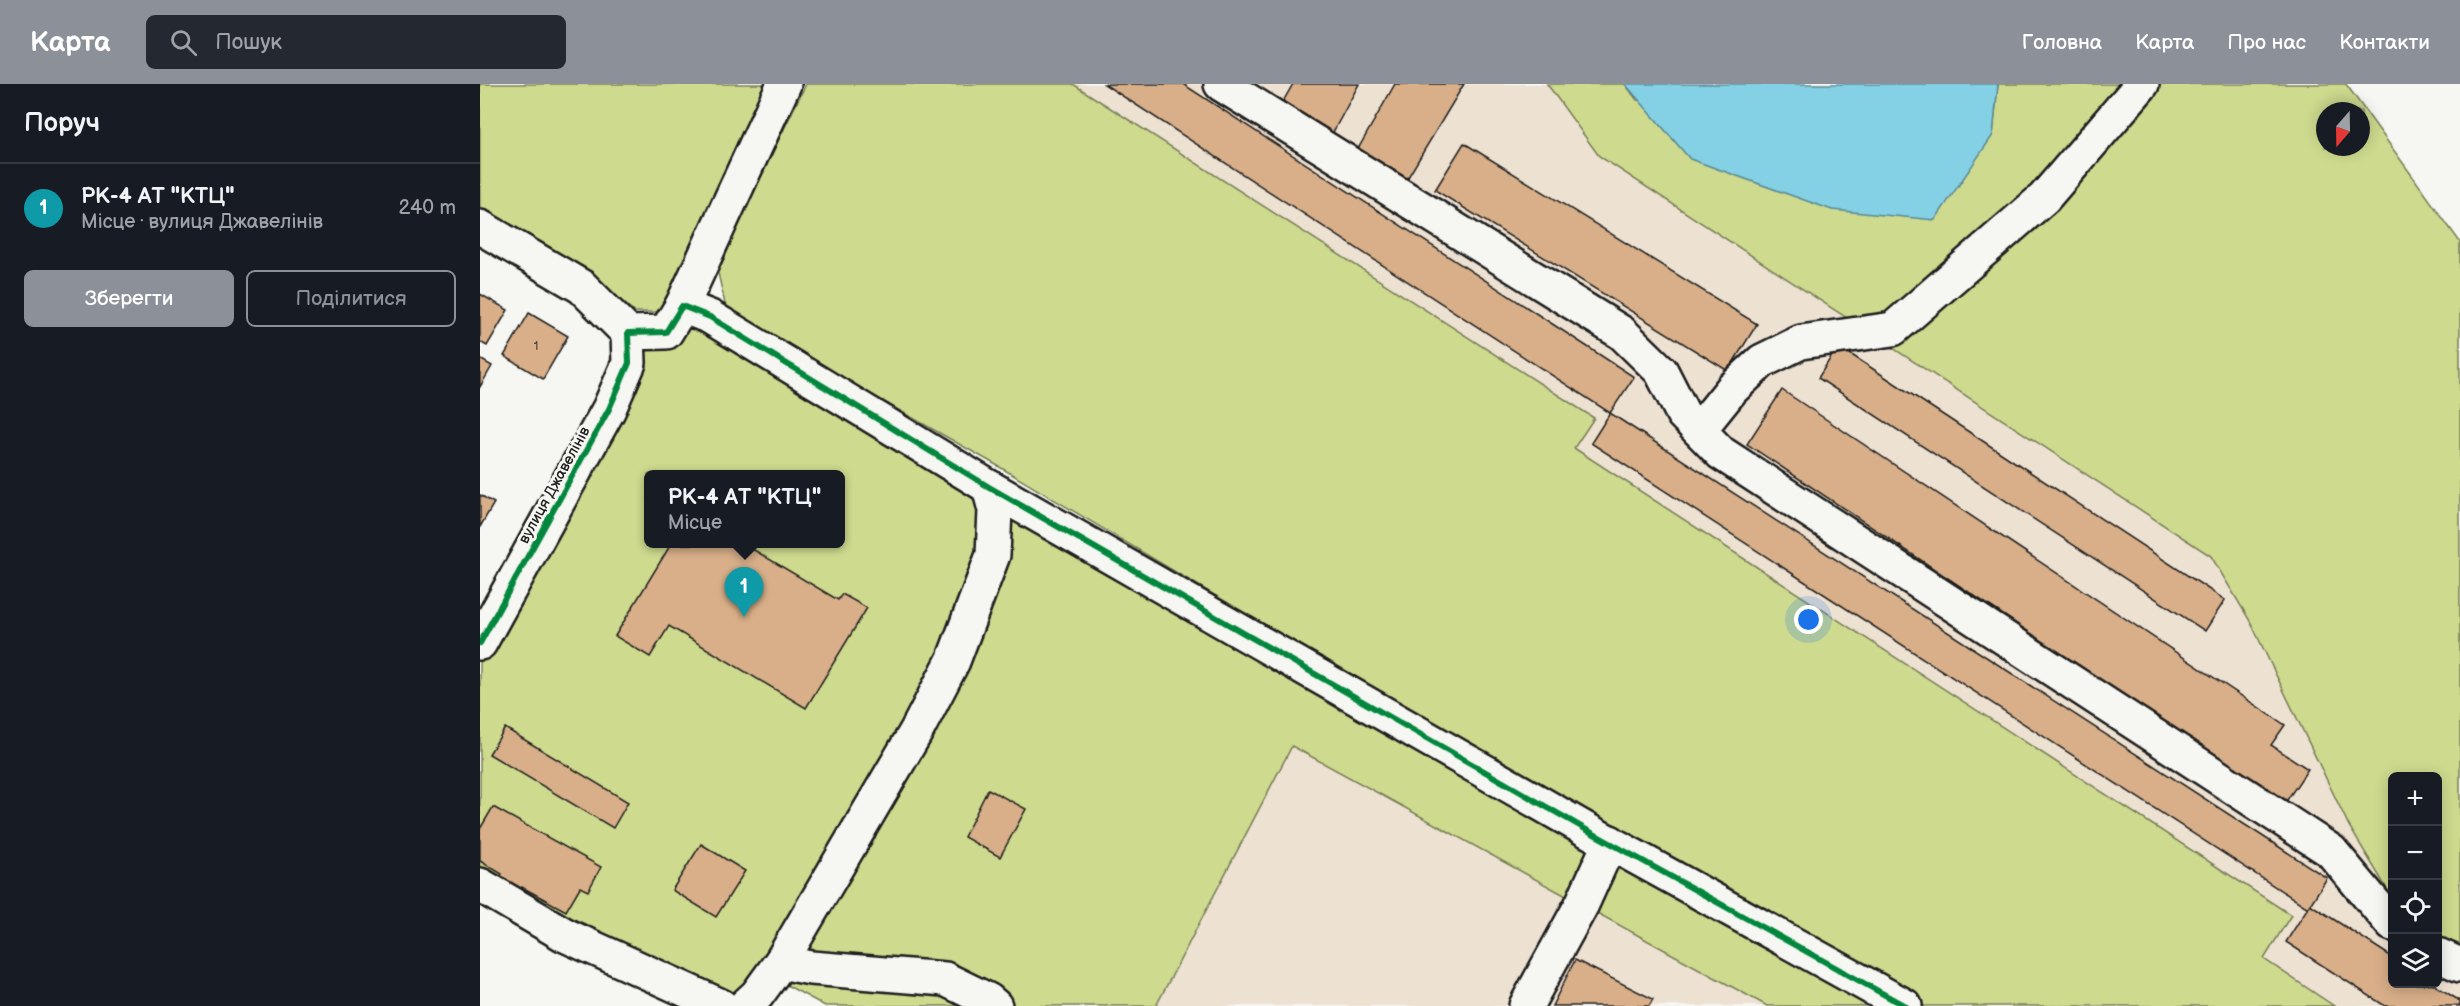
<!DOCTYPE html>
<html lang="uk">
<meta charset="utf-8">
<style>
:root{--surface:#171b24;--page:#242831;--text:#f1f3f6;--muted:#9ea1a6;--line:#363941;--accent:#8c9099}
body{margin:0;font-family:"Balsamiq Sans",sans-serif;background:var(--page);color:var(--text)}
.controls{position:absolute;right:18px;bottom:18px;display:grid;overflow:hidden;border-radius:9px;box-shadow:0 3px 15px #0003}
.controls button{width:54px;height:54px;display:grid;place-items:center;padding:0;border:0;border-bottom:2px solid var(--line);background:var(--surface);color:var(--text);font:30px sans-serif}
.compass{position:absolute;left:1836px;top:18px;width:54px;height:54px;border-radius:50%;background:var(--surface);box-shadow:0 3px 15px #0003;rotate:200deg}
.you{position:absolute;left:1329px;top:536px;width:21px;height:21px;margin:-15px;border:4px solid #fff;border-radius:50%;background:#1a73e8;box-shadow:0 0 0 9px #1a73e833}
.badge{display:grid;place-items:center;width:39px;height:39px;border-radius:50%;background:var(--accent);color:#fff;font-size:20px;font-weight:700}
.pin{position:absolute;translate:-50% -50px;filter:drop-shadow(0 2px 3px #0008)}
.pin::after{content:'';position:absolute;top:32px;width:21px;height:18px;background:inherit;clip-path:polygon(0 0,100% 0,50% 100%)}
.popup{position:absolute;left:164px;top:386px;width:201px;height:78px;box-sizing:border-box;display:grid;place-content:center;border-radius:9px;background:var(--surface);filter:drop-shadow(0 2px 4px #0005);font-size:20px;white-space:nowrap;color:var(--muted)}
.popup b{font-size:22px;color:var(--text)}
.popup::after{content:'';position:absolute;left:50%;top:100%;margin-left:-12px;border:12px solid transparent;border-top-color:var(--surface)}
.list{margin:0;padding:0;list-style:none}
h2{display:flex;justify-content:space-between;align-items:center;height:78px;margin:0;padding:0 24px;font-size:26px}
h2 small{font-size:20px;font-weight:400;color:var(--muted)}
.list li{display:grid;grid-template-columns:39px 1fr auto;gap:18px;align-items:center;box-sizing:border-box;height:90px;padding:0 24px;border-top:2px solid var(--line)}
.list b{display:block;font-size:22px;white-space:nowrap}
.list p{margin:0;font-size:20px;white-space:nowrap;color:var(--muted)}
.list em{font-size:20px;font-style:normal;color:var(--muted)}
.actions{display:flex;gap:12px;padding:18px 24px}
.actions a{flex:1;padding:14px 0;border:2px solid var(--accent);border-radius:9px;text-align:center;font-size:21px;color:var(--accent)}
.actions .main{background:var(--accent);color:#fff}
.icon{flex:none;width:33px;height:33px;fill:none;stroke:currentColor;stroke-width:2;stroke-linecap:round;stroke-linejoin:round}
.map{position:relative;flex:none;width:1980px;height:922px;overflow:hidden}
header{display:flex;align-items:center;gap:36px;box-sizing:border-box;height:84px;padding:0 30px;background:var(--accent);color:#fff}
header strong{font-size:28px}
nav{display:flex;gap:33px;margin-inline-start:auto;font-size:21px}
.search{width:420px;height:54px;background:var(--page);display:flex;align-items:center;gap:15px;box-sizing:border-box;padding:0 21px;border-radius:9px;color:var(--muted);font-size:22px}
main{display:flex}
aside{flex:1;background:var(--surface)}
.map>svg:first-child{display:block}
.built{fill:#ede1d2}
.green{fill:#ceda8e;stroke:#757b55;stroke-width:1.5;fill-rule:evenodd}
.water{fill:#84d0e4;stroke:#5a8894;stroke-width:1.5}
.building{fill:#d8af89;stroke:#1c1c1c;stroke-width:1.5}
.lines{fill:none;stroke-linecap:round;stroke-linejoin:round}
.minor-casing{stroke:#1c1c1c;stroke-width:38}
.minor{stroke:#f6f6f2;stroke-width:33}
.cycleway-casing{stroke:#f6f6f2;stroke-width:10}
.cycleway{stroke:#00873e;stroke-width:6}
.labels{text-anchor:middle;stroke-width:6;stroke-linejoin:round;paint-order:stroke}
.number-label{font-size:12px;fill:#4b4137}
.street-label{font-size:15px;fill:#1c1c1c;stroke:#f6f6f2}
</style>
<header>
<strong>Карта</strong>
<div class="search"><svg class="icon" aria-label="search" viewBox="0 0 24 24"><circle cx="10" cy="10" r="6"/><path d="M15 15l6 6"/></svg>Пошук</div>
<nav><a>Головна</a><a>Карта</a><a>Про нас</a><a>Контакти</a></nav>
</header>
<main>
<aside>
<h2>Поруч<small></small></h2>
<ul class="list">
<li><span class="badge" style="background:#0f9aa8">1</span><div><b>РК-4 АТ &quot;КТЦ&quot;</b><p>Місце · вулиця Джавелінів</p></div><em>240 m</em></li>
</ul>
<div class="actions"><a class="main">Зберегти</a><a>Поділитися</a></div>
</aside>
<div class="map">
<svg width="1980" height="922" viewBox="0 0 1980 922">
<rect width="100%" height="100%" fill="#f6f6f2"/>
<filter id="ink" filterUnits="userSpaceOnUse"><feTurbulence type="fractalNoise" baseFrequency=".0167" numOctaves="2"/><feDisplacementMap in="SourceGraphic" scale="12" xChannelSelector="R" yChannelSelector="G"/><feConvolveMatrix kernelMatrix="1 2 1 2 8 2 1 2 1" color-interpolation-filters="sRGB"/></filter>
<g filter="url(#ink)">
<g class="built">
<polygon points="593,0 1067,0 1120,72 1731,472 1770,537 1869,742 1912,813 1912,900 1958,900 1958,858 1980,880 1980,922 1854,922 1783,875 1810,831 1094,364 1114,334"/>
<polygon points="812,662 1257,905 1287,922 676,922"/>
</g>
<g class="green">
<polygon points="0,0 292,0 185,228 155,228 112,193 0,125"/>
<path d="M326,0H593L1114,334L1094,364L1811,831L1784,875L1854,922H1287L812,662L676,922H345L292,893L265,922L0,801V559L149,279L202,222L1096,727L518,382L247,229L238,189L262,131ZM168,390H360V460H168Z"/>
<path d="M1067,0H1145L1157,16L1513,51L1518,0H1866L1980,158V880L1958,858V692H1912V813L1869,742L1770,537L1731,472L1119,72ZM1845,27H1881V63H1845Z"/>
</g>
<polygon class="water" points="1145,0 1518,0 1513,51 1455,136 1352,126 1210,75"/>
<g class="building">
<polygon points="624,0 703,0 1154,293 1130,329"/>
<polygon points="813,0 879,0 852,50 801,21"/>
<polygon points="915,0 984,0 927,95 878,65"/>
<polygon points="984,59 1277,240 1248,287 955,106"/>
<polygon points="0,210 28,226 7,262 0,258"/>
<polygon points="49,229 88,252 63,295 24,272"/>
<polygon points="1358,262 1745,516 1725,547 1338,294"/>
<polygon points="0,275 12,282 0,303"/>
<polygon points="1302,306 1805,641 1791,661 1828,685 1805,719 1267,360"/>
<polygon points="1130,329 1847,794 1828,824 1111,359"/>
<polygon points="0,411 14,419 0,443"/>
<polygon points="191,460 264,460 358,516 362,510 387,524 326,624 189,542 170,573 135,552"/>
<polygon points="25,644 148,718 133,744 9,670"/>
<polygon points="508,705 546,725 520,773 484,753"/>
<polygon points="13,723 121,783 108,807 100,803 86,827 42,803 39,809 18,797 22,790 0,777 0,745"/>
<polygon points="221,760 265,787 236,833 192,806"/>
<polygon points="1830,820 1912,873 1912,900 1953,900 1980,917 1980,922 1905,922 1806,858"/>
<polygon points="1095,876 1173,915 1169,922 1072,922"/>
</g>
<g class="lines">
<defs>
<g id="minor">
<polyline points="741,0 1142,249 1181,287 1203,330 1241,369 1851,767 1912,840"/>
<polyline points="0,143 102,203 148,249"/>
<polyline points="202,222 304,0"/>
<polyline points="148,249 186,248 202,222 230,233 509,403 1105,745 1425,922"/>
<polyline points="1219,346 1252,305 1282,277 1321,258 1413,245 1564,114 1662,0"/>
<polyline points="0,559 129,325 149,279 148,249"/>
<polyline points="0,801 85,851 241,922"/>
<polyline points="1958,871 1980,881"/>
<polyline points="301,878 331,884 465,895 508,916 515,922"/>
<polyline points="265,922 277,911 301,878 437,646 473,577 513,471 515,426 509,403"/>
<polyline points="1046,922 1102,820 1130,758"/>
</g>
</defs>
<use href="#minor" class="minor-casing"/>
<use href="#minor" class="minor"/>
<defs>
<polyline id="cycleway" points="0,559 129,325 149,279 148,249 186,248 202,222 230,233 509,403 1105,745 1425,922"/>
</defs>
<use href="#cycleway" class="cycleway-casing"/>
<use href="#cycleway" class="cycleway"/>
</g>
</g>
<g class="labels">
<g class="number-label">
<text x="56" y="266">1</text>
</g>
<g class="street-label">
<text transform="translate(74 401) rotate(-61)" y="5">вулиця Джавелінів</text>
</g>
</g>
</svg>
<div class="controls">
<button>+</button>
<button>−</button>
<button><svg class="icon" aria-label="locate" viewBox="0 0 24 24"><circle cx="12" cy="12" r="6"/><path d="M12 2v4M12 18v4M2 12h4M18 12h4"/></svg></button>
<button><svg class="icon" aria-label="layers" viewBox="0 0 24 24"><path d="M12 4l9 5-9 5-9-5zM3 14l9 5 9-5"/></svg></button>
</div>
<svg class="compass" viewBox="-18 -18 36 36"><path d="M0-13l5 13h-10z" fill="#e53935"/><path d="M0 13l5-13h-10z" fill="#9ea1a6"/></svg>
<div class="you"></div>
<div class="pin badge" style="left:264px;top:533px;background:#0f9aa8">1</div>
<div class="popup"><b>РК-4 АТ &quot;КТЦ&quot;</b>Місце</div>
</div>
</main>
